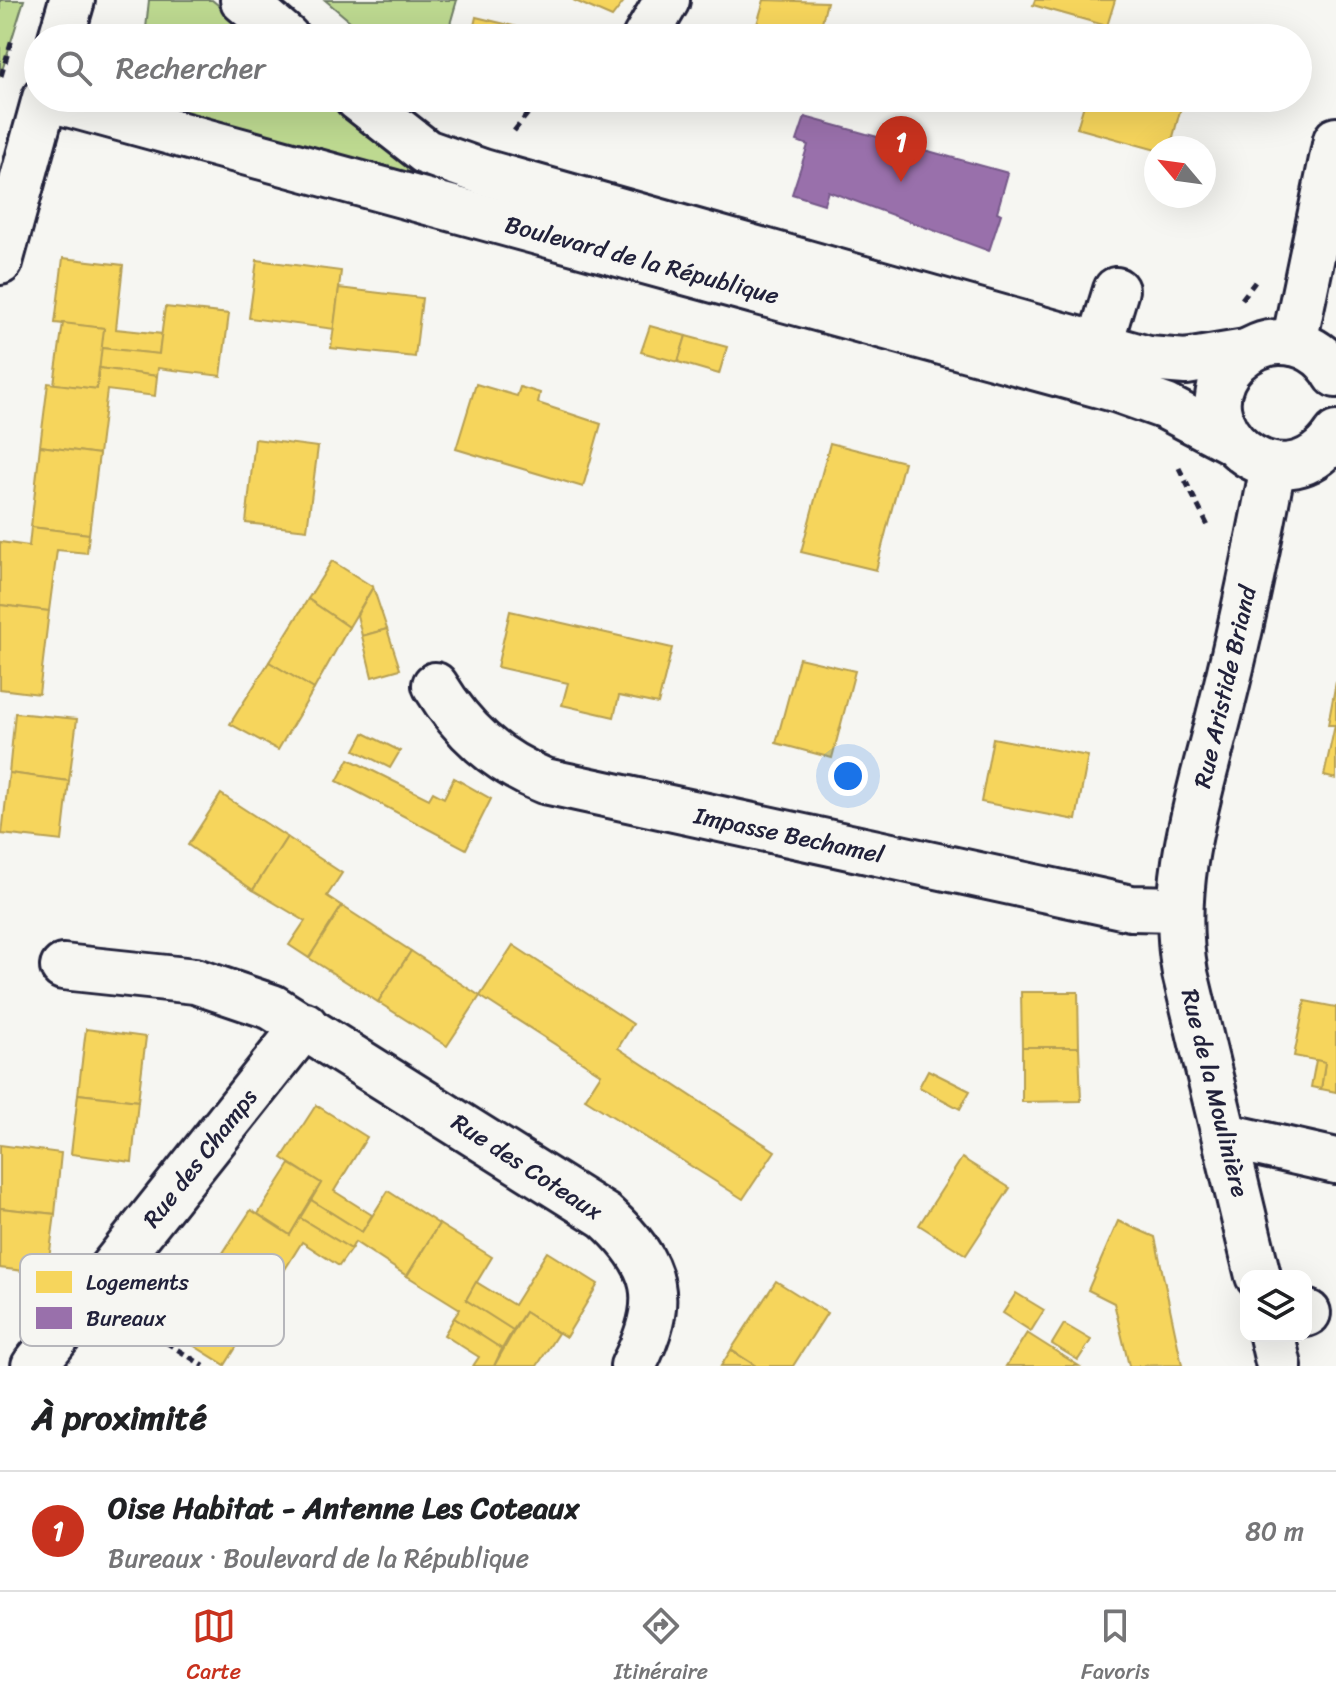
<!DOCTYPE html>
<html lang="fr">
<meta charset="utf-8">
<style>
:root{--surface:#fff;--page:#f2f2f2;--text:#202124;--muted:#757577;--line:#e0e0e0;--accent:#c8321e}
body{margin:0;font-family:Sriracha,sans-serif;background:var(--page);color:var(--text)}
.controls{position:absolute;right:24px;bottom:24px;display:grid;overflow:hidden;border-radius:16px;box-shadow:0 8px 32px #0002}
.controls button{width:72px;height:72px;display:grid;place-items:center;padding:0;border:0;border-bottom:2px solid var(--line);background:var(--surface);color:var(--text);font:40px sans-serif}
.compass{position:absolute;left:1144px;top:136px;width:72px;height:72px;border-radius:50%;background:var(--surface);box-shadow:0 8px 32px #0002;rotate:299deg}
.you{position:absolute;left:848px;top:776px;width:28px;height:28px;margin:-20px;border:6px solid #fff;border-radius:50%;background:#1a73e8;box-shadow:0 0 0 12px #1a73e833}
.badge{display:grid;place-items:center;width:52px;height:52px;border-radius:50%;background:var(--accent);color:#fff;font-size:26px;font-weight:700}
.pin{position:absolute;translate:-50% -66px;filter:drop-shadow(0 2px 4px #0008)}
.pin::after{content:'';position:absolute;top:42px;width:28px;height:24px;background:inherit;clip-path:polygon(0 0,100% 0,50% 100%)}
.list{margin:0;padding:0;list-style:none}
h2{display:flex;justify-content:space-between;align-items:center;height:104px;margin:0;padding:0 32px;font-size:34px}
h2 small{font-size:26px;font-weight:400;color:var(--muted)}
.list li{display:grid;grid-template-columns:52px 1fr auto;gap:24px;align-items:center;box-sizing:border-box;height:120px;padding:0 32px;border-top:2px solid var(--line)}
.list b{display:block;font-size:30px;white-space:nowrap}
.list p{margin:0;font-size:26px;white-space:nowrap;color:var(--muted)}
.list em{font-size:26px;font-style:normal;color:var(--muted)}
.icon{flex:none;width:44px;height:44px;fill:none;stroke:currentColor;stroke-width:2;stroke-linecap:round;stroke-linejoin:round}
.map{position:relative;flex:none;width:1336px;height:1366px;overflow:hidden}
.search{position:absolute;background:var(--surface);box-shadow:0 8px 32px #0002;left:24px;right:24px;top:24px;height:88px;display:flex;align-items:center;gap:20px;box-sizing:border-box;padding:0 28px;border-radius:44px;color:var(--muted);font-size:30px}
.sheet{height:224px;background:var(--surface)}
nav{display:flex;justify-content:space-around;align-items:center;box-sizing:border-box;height:112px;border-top:2px solid var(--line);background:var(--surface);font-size:22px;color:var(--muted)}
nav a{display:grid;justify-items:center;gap:4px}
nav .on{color:var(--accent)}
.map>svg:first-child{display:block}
.green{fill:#bdd990;stroke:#707e66;stroke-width:2}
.homes{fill:#f6d55c;stroke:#b69f52;stroke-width:2}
.offices{fill:#9970ab;stroke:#755989;stroke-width:2}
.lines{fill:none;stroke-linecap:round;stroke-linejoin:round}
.minor-casing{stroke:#22223b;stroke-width:50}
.path{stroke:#22223b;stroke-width:5;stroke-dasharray:8 6;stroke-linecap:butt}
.minor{stroke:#f6f6f2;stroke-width:44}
.labels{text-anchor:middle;stroke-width:8;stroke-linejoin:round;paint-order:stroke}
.street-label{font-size:24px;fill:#22223b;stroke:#f6f6f2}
.key{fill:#f6f6f2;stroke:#b6b6bb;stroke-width:2}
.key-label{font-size:22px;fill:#22223b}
</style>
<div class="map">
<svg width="1336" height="1366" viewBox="0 0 1336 1366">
<rect width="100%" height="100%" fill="#f6f6f2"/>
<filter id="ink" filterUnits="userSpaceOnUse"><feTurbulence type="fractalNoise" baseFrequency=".0125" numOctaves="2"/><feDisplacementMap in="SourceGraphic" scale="16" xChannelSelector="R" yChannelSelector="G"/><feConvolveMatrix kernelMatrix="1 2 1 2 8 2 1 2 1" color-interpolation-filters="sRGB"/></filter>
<g filter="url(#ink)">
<g class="green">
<polygon points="0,0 24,0 0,77"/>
<polygon points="149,0 212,0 258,38 145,38"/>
<polygon points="325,0 457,0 446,38 370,38"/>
<polygon points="132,98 330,98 426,178 132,104"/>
</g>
<g class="homes">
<polygon points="573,0 625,0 612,17"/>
<polygon points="764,0 827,2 818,38 753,38"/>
<polygon points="1035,0 1115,0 1107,26 1033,5"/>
<polygon points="476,17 534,31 532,38 471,38"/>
<polygon points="1086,98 1177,98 1183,100 1170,148 1156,150 1077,128"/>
<polygon points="63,258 123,265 116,329 162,334 159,354 101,348 104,328 55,323"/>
<polygon points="257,260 341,271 334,329 249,318"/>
<polygon points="339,288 422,298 415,357 331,348"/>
<polygon points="165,307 229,314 221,376 158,368 157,376 99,368 101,348 159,354"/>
<polygon points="63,323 104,328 97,389 54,384"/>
<polygon points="650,326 686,336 678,362 641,352"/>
<polygon points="686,336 727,347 719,374 678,362"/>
<polygon points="99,368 157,376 155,396 107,390 99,454 40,446 48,383 97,389"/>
<polygon points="476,384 517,396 520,387 540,393 538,403 601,424 583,487 456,449"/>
<polygon points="255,439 318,447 307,530 246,523"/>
<polygon points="830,443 904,462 876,570 801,552"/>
<polygon points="40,446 99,454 89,534 31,527"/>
<polygon points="31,527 89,534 87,553 57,550 49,611 0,605 0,542 29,546"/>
<polygon points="332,561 373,587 349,627 308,599"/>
<polygon points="373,587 387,629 362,636 357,615"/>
<polygon points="308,599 349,627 314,689 269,662"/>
<polygon points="0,605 49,611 39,694 0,689"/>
<polygon points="510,611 672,648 658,704 619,696 614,717 562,705 568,683 497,667"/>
<polygon points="387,629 400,669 372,677 362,636"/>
<polygon points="799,658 855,671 832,758 776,743"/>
<polygon points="269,662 314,689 278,750 230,724"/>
<polygon points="1336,682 1336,779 1324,776 1335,725 1328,725"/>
<polygon points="15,713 77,719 69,781 9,773"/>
<polygon points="364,733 400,751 390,768 355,750"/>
<polygon points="993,738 1088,756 1076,820 981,802"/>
<polygon points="349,759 429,799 433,792 444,798 454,778 491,799 466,849 337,781"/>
<polygon points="9,773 69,781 62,841 2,834"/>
<polygon points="221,794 287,837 253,890 188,845"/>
<polygon points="287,837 342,873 327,896 342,906 309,958 289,945 305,921 253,890"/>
<polygon points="342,906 411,951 378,1002 309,958"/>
<polygon points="513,945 633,1024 618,1048 775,1151 743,1199 585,1099 601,1074 480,996"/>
<polygon points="411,951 480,996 447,1046 378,1002"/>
<polygon points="1021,992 1078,992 1079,1047 1022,1047"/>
<polygon points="1305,1001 1336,1007 1336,1092 1321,1089 1325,1062 1294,1056"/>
<polygon points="86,1029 146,1037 138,1101 78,1094"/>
<polygon points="1022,1047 1079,1047 1081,1101 1022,1102"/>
<polygon points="1316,1060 1325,1062 1321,1089 1311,1087"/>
<polygon points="928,1070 970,1091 960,1109 919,1087"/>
<polygon points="78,1094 138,1101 132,1162 71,1154"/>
<polygon points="316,1105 367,1137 334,1191 372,1215 362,1232 311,1200 321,1183 282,1158"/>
<polygon points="0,1145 61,1153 55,1214 0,1208"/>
<polygon points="962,1158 1010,1188 966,1255 919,1225"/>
<polygon points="290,1164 321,1183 290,1235 258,1214"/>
<polygon points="388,1191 439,1224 407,1276 355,1242 351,1249 300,1218 311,1200 362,1232"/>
<polygon points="0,1208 55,1214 47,1274 0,1268"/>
<polygon points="251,1210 290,1235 300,1218 351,1249 339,1266 302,1242 269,1295 217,1262"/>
<polygon points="1118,1221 1155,1237 1182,1365 1129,1366 1114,1303 1088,1290"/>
<polygon points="439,1224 492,1257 466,1300 513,1330 502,1349 454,1318 460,1309 407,1276"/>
<polygon points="547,1252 598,1284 566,1337 525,1312 513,1330 466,1300 476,1282 514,1305"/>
<polygon points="217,1262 269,1295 225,1365 172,1332"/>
<polygon points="776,1281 827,1313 793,1366 756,1366 731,1350"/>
<polygon points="1016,1293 1044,1310 1031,1331 1003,1313"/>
<polygon points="525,1312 558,1333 537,1366 494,1366"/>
<polygon points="454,1318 502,1349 494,1366 473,1366 479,1357 444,1335"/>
<polygon points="1064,1324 1091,1340 1078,1360 1052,1344"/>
<polygon points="1027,1333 1079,1366 1006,1366"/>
<polygon points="731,1350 756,1366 721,1366"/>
</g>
<polygon class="offices" points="805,117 1008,173 997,212 1001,214 989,251 828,191 824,204 792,194 808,145 797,141"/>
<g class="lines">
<defs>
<g id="minor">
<polyline points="243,0 287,38"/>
<polyline points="61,38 72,0"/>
<polyline points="645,38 667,0"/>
<polyline points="46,98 1118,390 1166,407 1231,441"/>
<polyline points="357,98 426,152 483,172 1148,359 1186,362 1246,352"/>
<polyline points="0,262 45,98"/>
<polyline points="1294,343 1336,140"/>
<polyline points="1099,346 1116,290"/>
<path d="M1336,375C1324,354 1304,342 1280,342C1263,342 1248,350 1236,361C1175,423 1282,515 1336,434"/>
<path d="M435,685C463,731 496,761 545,781L1131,908L1180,909"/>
<path d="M63,967L195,981L272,1007L605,1216C659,1265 667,1301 633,1366"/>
<polyline points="1226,1136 1336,1161"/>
<path d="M1258,1276L1185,973C1168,882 1201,791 1222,704C1242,625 1258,546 1273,466"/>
<polyline points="1306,1314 1308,1313"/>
<polyline points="1272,1336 1279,1366"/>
<polyline points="34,1366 305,1025"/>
</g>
</defs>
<use href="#minor" class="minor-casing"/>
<g class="path">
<polyline points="1,76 12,39"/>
<polyline points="514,131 533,107 580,98"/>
<polyline points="1242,299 1255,282"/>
<polyline points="1179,468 1210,530"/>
<polyline points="130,1320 204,1366"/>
</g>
<use href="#minor" class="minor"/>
</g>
</g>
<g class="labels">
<g class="street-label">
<text transform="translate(642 260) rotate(15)" y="8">Boulevard de la République</text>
<text transform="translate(1225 687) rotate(-77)" y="8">Rue Aristide Briand</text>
<text transform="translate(789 835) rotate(12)" y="8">Impasse Bechamel</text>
<text transform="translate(1215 1093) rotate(76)" y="8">Rue de la Moulinière</text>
<text transform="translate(200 1158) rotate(-52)" y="8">Rue des Champs</text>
<text transform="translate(527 1167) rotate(33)" y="8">Rue des Coteaux</text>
</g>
</g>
<rect x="20" y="1254" width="264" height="92" rx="12" class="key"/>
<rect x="36" y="1271" width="36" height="22" fill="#f6d55c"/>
<rect x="36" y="1307" width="36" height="22" fill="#9970ab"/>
<g class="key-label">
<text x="86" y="1290">Logements</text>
<text x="86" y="1326">Bureaux</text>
</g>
</svg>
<div class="controls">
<button><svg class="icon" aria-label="layers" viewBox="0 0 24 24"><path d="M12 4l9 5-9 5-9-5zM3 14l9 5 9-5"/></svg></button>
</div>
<svg class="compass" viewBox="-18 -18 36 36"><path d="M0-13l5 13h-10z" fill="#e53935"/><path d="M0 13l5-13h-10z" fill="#757577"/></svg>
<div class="you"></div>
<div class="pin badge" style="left:901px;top:182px">1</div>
<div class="search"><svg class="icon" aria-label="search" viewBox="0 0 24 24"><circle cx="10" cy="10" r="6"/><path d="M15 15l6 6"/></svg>Rechercher</div>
</div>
<section class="sheet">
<h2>À proximité<small></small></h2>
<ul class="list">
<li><span class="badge">1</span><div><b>Oise Habitat - Antenne Les Coteaux</b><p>Bureaux · Boulevard de la République</p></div><em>80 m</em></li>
</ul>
</section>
<nav>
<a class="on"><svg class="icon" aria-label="map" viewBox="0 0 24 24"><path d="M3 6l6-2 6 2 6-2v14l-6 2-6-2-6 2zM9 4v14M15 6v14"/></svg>Carte</a>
<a><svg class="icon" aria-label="directions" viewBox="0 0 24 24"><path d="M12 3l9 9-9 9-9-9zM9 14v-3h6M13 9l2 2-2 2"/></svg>Itinéraire</a>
<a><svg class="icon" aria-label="saved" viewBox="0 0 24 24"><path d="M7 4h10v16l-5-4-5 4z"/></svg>Favoris</a>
</nav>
